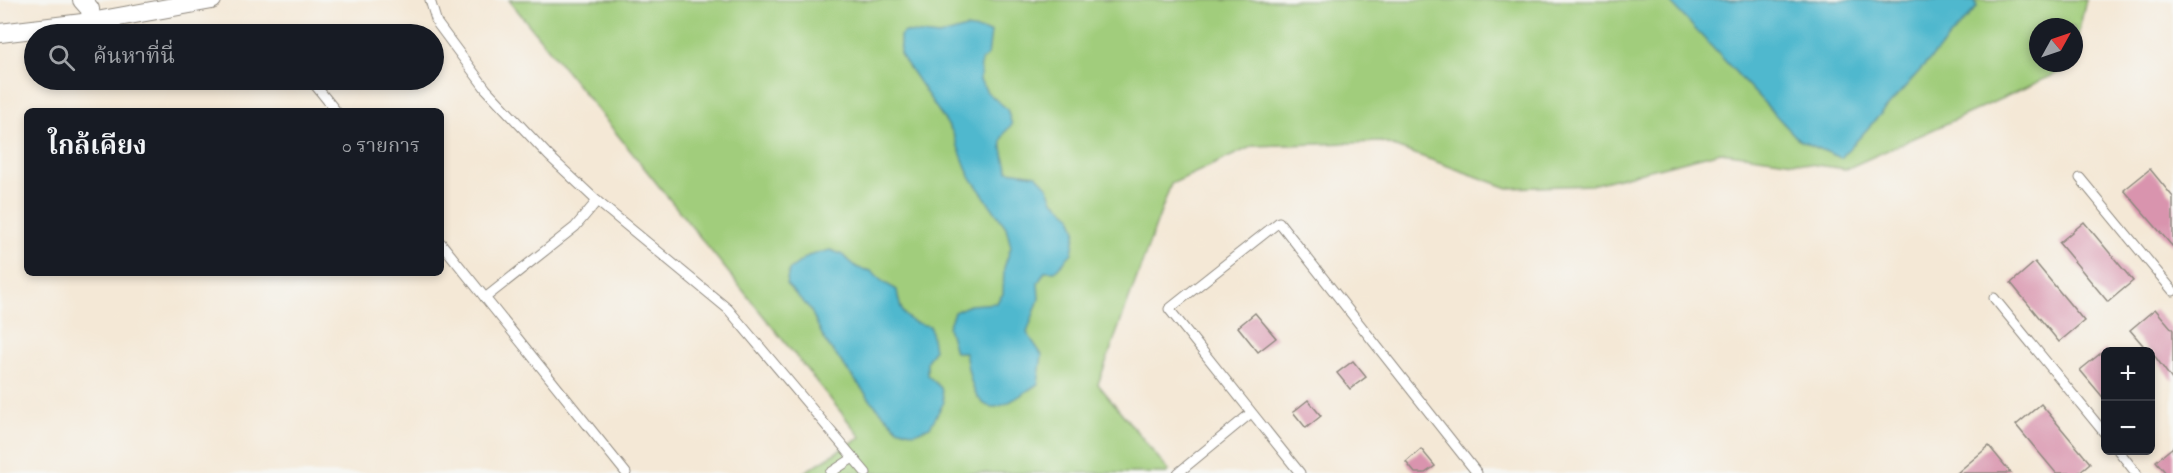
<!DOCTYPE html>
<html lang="th">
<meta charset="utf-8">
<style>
:root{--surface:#171b24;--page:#242831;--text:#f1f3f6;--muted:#9ea1a6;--line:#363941}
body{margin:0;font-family:"IM FELL Double Pica","Noto Serif Thai",serif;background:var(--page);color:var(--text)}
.controls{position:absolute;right:18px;bottom:18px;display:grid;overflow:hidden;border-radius:9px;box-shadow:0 3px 9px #0003}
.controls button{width:54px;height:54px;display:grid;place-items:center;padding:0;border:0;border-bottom:2px solid var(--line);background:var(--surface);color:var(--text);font:30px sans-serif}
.compass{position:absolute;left:2029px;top:18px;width:54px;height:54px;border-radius:50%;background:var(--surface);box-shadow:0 3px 9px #0003;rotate:50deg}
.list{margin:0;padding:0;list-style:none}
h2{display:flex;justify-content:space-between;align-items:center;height:78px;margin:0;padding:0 24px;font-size:26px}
h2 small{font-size:20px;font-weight:400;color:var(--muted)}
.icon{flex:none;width:33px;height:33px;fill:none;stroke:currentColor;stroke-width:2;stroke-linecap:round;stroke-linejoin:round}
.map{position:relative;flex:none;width:2173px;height:473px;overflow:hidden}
.search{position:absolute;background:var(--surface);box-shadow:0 3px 9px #0003;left:24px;top:24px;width:420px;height:66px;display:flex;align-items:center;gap:15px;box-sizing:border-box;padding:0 21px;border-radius:33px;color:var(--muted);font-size:22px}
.panel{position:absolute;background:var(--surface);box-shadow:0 3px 9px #0003;left:24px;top:108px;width:420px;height:168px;border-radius:9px}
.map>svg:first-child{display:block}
.green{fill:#a1cd7b;stroke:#667c53;stroke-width:1.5}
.water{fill:#50b8ce;stroke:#3e727c;stroke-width:1.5}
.building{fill:#d994ae}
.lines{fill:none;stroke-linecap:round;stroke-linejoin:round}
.lane-casing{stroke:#908a80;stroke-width:11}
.street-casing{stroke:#908a80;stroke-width:20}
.lane{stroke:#fff;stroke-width:9}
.street{stroke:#fff;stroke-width:18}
</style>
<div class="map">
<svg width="2173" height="473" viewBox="0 0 2173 473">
<rect width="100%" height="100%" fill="#f6f6f2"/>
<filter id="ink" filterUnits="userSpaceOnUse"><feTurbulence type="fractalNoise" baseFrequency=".0167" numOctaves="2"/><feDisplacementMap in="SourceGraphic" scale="12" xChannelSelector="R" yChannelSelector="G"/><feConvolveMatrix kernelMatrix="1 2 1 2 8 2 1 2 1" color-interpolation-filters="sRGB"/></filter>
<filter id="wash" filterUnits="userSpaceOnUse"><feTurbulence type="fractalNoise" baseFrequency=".008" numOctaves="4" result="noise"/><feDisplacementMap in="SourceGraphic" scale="24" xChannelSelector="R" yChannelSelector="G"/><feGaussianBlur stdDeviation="1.35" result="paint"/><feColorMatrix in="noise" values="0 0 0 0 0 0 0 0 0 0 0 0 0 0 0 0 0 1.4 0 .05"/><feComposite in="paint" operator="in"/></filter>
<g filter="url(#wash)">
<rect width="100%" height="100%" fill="#f4e8d6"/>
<polygon class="green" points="509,0 2086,0 2074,52 2074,27 2038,27 2038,63 2071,63 2071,67 1846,169 1721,152 1591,185 1508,188 1382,142 1253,146 1171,184 1098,384 1169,471 1167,473 803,473 861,437"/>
<g class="water">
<polygon points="1668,0 1975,0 1977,7 1841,158 1799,140"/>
<path d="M966,28L991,32L988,55L981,61L980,80L987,92L1007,109L1012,125C995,139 1003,152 1008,171L1036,175L1047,186L1053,200L1070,214L1076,230L1072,253L1055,271H1045L1038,283L1039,299L1027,333L1042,355L1038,384C1026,391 1013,402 1000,406C973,414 968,369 965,352H955L948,327L954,312L970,305L996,303L1003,294L1004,268L1011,247L1006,227L969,175L952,131L900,54V36L904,32L939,36Z"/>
<path d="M830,250L841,254L858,268L871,271L883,282L897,290C900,313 905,323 930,326L934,350L927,361V375L941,388L944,402L930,427L914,433L897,428L872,402L825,341L810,309L786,284L789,270L808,256Z"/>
</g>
<g id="blocks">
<g class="building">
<polygon points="2150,169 2173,197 2173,247 2124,190"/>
<polygon points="2084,222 2133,281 2108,302 2059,243"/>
<polygon points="2035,262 2084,321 2059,342 2011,283"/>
<polygon points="2155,309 2173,330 2173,381 2151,351 2148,351 2130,330"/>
<polygon points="1255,313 1276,338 1258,352 1238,327"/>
<polygon points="2106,349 2106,401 2080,370"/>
<polygon points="1353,361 1366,377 1350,389 1337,373"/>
<polygon points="1308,400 1321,416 1306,428 1293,412"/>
<polygon points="2041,404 2090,463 2078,473 2056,473 2016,425"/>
<polygon points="1989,446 2011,473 1957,473"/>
<polygon points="2173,447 2173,473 2166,473 2156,461"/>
<polygon points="1421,449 1435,466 1425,473 1415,473 1406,462"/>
</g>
</g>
</g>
<g filter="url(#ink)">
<use href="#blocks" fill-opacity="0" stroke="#908a80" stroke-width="1.5"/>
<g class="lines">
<defs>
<g id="lane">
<polyline points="430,0 437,23 486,89 549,156 597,201 728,309 866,473"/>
<polyline points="311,80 336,111"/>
<polyline points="2080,178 2173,291"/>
<polyline points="441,243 626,473"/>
<polyline points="485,298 575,227 597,201"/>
<polyline points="1994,298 2106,435"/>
<polyline points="2118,450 2136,473"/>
<polyline points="830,473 853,458"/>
<polyline points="1178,473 1251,413"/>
<polyline points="1300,473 1169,309 1279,222 1477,473"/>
</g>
<g id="street">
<polyline points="82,0 90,9 91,22"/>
<polyline points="0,33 91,22 212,0"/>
</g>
</defs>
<use href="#lane" class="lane-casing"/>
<use href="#street" class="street-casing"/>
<use href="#lane" class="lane"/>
<use href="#street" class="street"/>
</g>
</g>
</svg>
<div class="controls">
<button>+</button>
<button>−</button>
</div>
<svg class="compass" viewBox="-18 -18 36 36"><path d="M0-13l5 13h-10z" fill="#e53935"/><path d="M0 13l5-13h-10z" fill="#9ea1a6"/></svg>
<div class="search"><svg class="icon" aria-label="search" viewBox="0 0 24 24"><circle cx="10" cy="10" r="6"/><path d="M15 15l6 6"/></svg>ค้นหาที่นี่</div>
<section class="panel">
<h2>ใกล้เคียง<small>0 รายการ</small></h2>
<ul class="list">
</ul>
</section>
</div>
